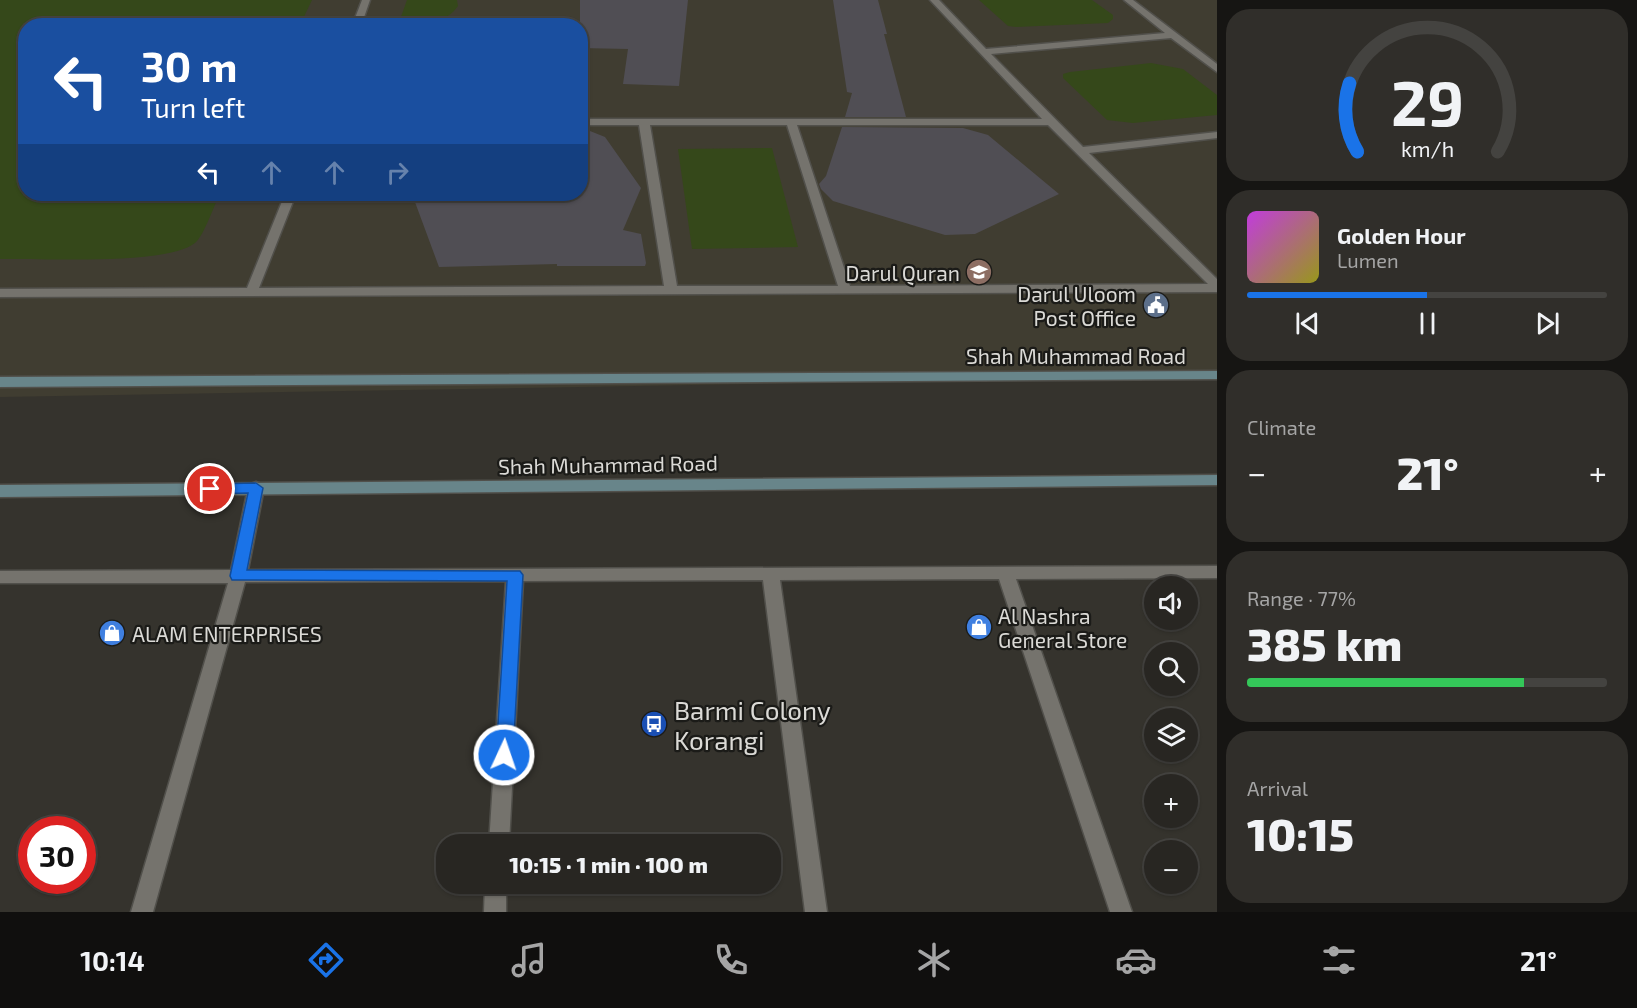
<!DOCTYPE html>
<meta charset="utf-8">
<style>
body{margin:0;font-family:"Exo 2",sans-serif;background:#302e2a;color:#f1f3f6;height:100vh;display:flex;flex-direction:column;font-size:22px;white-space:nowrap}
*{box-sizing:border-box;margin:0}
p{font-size:20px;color:#a5a5a5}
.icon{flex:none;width:33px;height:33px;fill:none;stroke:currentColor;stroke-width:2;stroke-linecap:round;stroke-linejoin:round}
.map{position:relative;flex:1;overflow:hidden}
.side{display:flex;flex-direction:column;gap:9px;padding:9px;background:#161513;width:420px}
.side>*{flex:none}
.guide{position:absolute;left:18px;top:18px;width:570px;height:183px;border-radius:24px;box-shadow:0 2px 4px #0004,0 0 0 2px #444340;background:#1a4fa0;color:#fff;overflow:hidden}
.tools{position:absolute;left:1144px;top:576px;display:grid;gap:12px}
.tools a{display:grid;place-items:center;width:54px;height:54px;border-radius:50%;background:#282622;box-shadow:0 2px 4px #0004,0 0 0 2px #444340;font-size:30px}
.speed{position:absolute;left:18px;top:816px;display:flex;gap:12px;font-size:30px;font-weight:700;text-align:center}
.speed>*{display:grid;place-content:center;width:78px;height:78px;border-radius:50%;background:#282622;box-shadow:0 2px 4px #0004,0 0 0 2px #444340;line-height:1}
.speed .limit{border:9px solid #d22;background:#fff;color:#111}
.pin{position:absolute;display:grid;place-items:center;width:51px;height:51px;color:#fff;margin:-26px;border:3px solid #fff;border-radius:50%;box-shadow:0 2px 6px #0007}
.me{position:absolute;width:66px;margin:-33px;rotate:3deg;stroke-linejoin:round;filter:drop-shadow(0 0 4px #0008)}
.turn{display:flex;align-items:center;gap:21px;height:126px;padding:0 24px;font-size:27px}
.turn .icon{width:78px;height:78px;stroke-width:2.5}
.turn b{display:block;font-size:42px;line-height:51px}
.lanes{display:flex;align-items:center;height:57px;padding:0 24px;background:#0003;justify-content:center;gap:30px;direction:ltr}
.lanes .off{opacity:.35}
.big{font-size:45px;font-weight:800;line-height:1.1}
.side .card{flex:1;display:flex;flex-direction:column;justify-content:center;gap:9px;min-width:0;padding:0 21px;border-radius:24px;background:#302e2a}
.side .dial{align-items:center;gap:0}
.dial svg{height:156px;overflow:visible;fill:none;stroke:#444340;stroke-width:7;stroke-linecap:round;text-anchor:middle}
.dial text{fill:#f1f3f6;stroke:none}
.song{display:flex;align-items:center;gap:18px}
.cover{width:72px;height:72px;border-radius:9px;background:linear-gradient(135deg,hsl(290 70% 55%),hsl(60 70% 35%))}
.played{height:6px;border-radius:3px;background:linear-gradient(90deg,#1a73e8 50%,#444340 50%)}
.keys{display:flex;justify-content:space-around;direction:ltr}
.heat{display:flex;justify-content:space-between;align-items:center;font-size:33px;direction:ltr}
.charge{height:9px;border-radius:4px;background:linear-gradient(90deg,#34c759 77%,#444340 0)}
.trip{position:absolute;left:436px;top:834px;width:345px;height:60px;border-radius:24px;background:#282622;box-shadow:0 2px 4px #0004,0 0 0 2px #444340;font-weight:800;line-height:60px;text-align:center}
.menu{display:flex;height:96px;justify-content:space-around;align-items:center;background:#100f0e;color:#a5a5a5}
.menu .icon{width:42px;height:42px}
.menu .on{color:#1a73e8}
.menu b{font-size:27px;color:#f1f3f6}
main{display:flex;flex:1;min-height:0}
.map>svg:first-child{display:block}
.built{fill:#403d31;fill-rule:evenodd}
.green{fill:#35481a}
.building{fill:#504e54}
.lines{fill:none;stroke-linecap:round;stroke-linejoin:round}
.lane-casing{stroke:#51504b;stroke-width:3}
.street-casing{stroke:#51504b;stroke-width:3}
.secondary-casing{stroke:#51504b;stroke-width:3}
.lane{fill:#75736d;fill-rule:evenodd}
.street{fill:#75736d;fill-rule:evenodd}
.secondary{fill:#68858a;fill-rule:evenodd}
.route{fill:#1a73e8;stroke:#114b97;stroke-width:1.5}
.labels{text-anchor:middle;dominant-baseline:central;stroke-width:4.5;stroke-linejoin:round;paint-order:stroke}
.poi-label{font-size:21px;fill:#dbdad6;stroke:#1b1b18;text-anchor:end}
.street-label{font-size:21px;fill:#dbdad6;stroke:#1b1b18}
.near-poi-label{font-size:26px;fill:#dbdad6;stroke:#1b1b18;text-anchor:start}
</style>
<main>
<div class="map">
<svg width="1217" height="912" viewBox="0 0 1217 912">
<rect width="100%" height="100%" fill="#35332d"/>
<!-- built -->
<path class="built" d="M0,0H1217V376L0,397ZM26,26H580V194H26Z"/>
<!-- green -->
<g class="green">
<path d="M0,0H312L300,25L26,26V194H220C214,205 204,236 195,243C166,266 41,258 0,259Z"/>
<path d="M407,0H457L458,6C445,25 419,26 398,25Z"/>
<path d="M979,0H1092L1113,15V19L1108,23L1016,27L1008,26Z"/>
<path d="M1151,63L1183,69L1217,95V115L1133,123L1107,120L1063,78V74L1070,72Z"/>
<path d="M772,148L798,247L692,249L678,149Z"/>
</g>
<!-- building -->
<g class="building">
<path d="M580,0H688L679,86L623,84L628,49L580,48Z"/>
<path d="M833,0H878L887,34H884L906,117H845L852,93L847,92Z"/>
<path d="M580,127L605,137L641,188L623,230L641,234L646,263L645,266H557V264L439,267L412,194H580Z"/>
<path d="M842,127L963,128L981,133L988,135L1059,194L975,234L945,235L833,201L821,189L819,184L826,176Z"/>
</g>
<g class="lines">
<!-- lane casing -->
<g class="lane-casing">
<g id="lane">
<path d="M362,0H370L361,26H352Z"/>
<path d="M930,0H939L986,49L1165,33L1124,0H1133L1217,64V72L1171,38L991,54L1083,147L1217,132V138L1089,153L1217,279V292L0,297V289L247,288L285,194H296L259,288L664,286L639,125H580V119H1042ZM650,125H787L838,286H677ZM797,125H1048L1208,284L850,286Z"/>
</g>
</g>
<!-- street casing -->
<g class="street-casing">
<g id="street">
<path d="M256,482L261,484L264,488L248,570L1217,566V578L1016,579L1132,912H1110L999,579L780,580L827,912H805L763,580L523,581L509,844H489L506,581L245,582L153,912H131L228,583H0V571L231,570L248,488L251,484Z"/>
<path d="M485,884H506V912H484Z"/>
</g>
</g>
<!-- secondary casing -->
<g class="secondary-casing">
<g id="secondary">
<path d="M1217,371V379L0,387V377Z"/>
<path d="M1217,475V485L0,497V485Z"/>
</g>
</g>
<!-- lane -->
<use href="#lane" class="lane"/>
<!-- street -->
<use href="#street" class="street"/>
<!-- secondary -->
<use href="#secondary" class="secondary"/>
</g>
<!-- route -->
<path class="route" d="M256,483L263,488L247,570L520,571L523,575L513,755L510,760L504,762L498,760L496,755L507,581L232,580L230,576L248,493L210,494L203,489L210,484Z"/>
<!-- icons -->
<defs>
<g id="school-disc" transform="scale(1.35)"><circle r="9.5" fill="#8d6e63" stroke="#1b1b18"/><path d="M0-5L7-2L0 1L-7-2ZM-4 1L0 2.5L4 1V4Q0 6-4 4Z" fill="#fff"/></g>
<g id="civic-disc" transform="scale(1.35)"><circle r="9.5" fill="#5c6f8a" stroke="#1b1b18"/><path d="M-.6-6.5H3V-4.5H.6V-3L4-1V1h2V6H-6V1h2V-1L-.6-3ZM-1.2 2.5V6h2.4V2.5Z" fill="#fff"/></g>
<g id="shop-disc" transform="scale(1.35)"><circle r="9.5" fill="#3f7fe0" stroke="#1b1b18"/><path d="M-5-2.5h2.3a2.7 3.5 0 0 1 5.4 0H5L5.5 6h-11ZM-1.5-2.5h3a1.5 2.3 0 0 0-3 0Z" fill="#fff"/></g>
<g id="bus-disc" transform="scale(1.35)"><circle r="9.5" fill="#1a4fb4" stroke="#1b1b18"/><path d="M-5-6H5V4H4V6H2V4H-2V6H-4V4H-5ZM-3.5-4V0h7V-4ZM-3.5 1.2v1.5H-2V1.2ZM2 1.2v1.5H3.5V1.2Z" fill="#fff"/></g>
</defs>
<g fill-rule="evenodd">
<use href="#school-disc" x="979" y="272"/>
<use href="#civic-disc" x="1156" y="305"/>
<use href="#shop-disc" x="979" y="627"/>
<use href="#shop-disc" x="112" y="633"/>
<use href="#bus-disc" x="654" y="724"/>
</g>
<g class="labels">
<!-- poi labels -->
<g class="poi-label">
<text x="960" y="272">Darul Quran</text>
<text x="1136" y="293">Darul Uloom<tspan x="1136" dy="24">Post Office</tspan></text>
<text x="998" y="615" text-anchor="start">Al Nashra<tspan x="998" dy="24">General Store</tspan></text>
<text x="132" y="633" text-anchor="start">ALAM ENTERPRISES</text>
</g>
<!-- street labels -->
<g class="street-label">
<text x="1076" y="355">Shah Muhammad Road</text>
<text transform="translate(608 464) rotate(-1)">Shah Muhammad Road</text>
</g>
<!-- near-poi labels -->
<g class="near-poi-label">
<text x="674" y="709">Barmi Colony<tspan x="674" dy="30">Korangi</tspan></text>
</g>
</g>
</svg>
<div class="tools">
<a><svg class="icon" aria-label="sound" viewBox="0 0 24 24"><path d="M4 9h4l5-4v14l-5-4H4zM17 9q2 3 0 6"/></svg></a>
<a><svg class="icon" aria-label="search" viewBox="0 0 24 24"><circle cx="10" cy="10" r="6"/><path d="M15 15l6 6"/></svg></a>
<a><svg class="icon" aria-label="layers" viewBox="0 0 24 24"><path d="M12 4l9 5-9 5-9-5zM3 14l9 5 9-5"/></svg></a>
<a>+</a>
<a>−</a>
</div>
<div class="speed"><div class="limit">30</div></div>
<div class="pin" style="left:210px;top:489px;background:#d93025"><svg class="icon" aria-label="arrive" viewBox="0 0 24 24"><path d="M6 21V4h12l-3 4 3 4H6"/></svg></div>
<svg class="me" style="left:504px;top:755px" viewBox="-20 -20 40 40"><circle r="17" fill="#1a73e8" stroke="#fff" stroke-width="3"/><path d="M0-11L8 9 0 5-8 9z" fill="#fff"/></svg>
<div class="trip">10:15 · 1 min · 100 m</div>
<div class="guide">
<div class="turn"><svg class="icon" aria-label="left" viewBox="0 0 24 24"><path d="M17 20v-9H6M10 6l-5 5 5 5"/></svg><div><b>30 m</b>Turn left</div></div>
<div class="lanes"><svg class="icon" aria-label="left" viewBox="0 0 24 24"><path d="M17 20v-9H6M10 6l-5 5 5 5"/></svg><svg class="icon off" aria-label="ahead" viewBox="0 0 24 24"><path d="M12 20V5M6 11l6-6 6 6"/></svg><svg class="icon off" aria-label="ahead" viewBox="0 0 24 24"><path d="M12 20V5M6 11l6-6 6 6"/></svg><svg class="icon off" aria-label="right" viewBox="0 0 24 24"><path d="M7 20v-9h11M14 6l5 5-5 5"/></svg></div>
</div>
</div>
<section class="side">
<div class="card dial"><svg viewBox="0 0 100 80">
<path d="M14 69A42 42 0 1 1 86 69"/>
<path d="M14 69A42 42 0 0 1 10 34" stroke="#1a73e8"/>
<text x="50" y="56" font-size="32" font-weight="700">29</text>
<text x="50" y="72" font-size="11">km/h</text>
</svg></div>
<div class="card">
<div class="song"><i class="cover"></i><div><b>Golden Hour</b><p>Lumen</p></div></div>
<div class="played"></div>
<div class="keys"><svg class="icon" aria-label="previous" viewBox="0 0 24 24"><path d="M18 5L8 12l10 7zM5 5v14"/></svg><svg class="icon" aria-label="pause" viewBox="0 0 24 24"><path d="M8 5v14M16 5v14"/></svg><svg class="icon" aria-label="next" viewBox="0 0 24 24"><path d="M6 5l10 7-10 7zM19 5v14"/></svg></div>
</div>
<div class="card"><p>Climate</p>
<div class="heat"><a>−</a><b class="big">21°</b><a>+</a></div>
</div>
<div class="card"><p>Range · 77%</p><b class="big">385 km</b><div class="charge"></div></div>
<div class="card"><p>Arrival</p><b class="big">10:15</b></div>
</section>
</main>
<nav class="menu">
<b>10:14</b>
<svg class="icon on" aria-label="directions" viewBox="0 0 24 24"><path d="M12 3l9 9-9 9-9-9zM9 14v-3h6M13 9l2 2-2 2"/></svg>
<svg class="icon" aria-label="music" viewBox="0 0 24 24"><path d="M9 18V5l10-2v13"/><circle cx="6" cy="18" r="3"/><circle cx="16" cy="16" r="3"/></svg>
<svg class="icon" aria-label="phone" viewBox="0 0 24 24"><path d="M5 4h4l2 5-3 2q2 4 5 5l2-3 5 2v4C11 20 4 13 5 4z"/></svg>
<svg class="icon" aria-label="climate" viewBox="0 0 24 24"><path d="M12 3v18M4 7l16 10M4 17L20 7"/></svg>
<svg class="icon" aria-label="car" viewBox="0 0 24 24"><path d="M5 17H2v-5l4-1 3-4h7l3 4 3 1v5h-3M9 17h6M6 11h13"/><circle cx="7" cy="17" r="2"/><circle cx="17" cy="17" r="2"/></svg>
<svg class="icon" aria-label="filters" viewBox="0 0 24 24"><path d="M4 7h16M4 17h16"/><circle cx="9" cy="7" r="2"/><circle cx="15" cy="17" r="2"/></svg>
<b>21°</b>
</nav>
